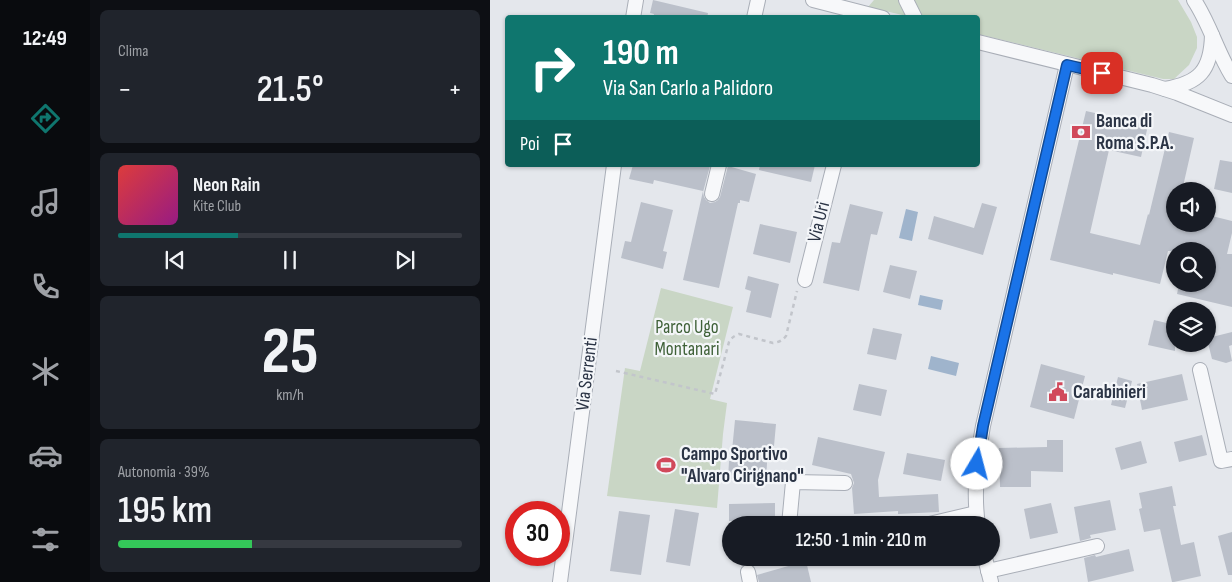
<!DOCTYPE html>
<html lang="it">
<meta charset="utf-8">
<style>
body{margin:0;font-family:"Sofia Sans Condensed",sans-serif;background:#20242c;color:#f1f3f6;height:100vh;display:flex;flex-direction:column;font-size:19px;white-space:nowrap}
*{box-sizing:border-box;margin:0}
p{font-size:16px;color:#9ea1a6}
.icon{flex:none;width:28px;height:28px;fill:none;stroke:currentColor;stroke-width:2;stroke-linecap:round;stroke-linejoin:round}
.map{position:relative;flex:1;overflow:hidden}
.panel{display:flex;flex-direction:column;gap:10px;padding:10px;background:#0d0f14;width:400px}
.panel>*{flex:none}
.top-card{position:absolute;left:15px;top:15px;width:475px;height:152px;border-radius:5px;box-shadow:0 1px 4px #0004;background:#0f766e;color:#fff;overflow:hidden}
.fabs{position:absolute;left:676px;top:182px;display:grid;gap:10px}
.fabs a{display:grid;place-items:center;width:50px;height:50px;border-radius:50%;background:#171b24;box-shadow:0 1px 4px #0004;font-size:25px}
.speed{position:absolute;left:15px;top:501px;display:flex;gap:10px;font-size:25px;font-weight:700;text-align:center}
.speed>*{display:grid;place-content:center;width:65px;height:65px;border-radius:50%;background:#171b24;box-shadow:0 1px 4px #0004;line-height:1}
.speed .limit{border:8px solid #d22;background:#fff;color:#111}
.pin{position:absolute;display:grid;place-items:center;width:42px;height:42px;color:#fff;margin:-21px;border-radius:10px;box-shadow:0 2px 8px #0006}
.me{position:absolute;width:55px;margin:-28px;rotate:8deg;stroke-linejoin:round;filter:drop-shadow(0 0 4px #0008)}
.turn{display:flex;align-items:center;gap:18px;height:105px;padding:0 15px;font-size:22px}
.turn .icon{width:65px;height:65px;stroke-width:2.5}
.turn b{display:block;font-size:35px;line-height:42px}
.then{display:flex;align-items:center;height:48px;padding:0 15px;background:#0003;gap:10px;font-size:19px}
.big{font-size:38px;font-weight:600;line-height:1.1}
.panel .tile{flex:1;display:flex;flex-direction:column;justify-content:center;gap:8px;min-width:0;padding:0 18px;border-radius:8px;background:#20242c}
.panel .dial{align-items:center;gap:0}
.dial b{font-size:65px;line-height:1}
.song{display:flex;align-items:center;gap:15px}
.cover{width:60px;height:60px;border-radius:8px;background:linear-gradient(135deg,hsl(0 70% 55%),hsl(310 70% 35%))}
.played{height:5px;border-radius:2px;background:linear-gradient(90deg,#0f766e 35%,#363941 35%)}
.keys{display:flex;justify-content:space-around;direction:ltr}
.heat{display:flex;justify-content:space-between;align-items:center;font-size:28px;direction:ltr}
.charge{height:8px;border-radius:4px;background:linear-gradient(90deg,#34c759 39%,#363941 0)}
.trip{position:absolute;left:232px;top:516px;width:278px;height:50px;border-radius:25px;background:#171b24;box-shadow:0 1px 4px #0004;font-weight:600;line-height:50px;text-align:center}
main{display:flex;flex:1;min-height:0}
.tab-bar{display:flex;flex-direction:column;width:90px;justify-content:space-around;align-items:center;background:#090b0e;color:#9ea1a6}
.tab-bar .icon{width:35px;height:35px}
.tab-bar .current{color:#0f766e}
.tab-bar b{font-size:22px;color:#f1f3f6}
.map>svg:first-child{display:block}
.green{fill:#c9d6c5}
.water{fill:#9fb4cc}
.building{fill:#bbc0ca}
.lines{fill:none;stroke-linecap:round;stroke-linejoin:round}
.minor-casing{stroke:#a9aeb7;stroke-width:16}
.path{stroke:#c2c5cb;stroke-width:2.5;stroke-dasharray:4 4;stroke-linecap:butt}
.minor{stroke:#f7f8fa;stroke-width:14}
.route-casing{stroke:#114b97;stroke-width:12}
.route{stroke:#1a73e8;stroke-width:9}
.labels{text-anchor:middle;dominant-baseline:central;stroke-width:4.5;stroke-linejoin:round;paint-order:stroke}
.poi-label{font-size:19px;font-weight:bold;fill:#2b3445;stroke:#f4f6f9;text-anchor:start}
.street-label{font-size:19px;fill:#2b3445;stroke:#f4f6f9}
.park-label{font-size:19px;fill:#3f6138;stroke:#f4f6f9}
</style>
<main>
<nav class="tab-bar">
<b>12:49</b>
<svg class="icon current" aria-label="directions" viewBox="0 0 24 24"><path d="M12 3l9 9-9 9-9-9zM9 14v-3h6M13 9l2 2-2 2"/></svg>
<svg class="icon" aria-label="music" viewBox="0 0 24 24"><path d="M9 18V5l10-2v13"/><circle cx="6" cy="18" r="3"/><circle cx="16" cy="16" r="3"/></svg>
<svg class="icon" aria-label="phone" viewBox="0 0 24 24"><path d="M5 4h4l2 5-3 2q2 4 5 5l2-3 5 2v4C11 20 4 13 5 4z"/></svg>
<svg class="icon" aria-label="climate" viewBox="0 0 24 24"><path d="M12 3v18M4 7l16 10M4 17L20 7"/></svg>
<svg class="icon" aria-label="car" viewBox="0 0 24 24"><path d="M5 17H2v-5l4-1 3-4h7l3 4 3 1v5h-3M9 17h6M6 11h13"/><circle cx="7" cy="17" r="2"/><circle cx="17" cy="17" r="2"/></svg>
<svg class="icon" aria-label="filters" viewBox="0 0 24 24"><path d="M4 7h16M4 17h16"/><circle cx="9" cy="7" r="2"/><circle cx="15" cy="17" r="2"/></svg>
</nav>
<section class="panel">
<div class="tile"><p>Clima</p>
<div class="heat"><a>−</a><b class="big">21.5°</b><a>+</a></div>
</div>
<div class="tile">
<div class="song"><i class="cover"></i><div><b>Neon Rain</b><p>Kite Club</p></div></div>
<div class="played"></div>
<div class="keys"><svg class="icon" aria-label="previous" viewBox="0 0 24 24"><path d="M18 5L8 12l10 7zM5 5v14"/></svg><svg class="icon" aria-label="pause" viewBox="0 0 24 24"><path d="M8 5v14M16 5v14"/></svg><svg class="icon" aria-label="next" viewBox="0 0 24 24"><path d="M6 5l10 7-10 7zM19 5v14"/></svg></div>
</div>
<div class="tile dial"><b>25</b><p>km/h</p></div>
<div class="tile"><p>Autonomia · 39%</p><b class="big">195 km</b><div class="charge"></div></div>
</section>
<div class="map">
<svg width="742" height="582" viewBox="0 0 742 582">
<rect width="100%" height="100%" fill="#e4e7ec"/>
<!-- green -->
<g class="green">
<path d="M384,0H688L701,22L707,37V48L699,65L684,79H673L488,34V18L421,17L378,7Z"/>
<path d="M171,288L243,307L220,399L237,403L233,434L227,508L117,496L135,368L150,371Z"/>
</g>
<!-- water -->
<g class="water">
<path d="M416,209L428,212L422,241L409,238Z"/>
<path d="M430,295L453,300L451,310L428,305Z"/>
<path d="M441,356L469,363L466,376L438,369Z"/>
</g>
<!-- building -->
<g class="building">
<path d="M163,0L218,13L217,18H163L164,14L160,13Z"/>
<path d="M596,111L658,125L651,157L619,150L600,233L650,245L658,214L659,215L679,132L704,138L692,191H685V224H718V215L742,221V233L737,254H742V307L687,294L689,284H718V251H678L670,284L623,273V275L560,260Z"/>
<path d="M730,160L742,162V193L724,189Z"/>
<path d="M143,165L220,166L213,192L214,197L216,200L220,203L225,202L228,200L230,197L238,166L266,174L259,202L250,200V203H248L229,288L193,280L213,191L164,180L163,184L139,179Z"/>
<path d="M270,165H325L321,182L269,170Z"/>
<path d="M151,202L183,210L173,251L177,252L173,269L131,258L135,241L141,242Z"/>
<path d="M492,203L507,207L493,255L438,239L444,216L484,228Z"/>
<path d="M360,204L393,212L387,235L381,234L369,291L333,283L342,242L350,243Z"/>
<path d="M270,224L307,232L300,263L263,254Z"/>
<path d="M400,265L427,271L420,299L393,292Z"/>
<path d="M258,276L289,284L281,318L256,312L261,291L255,289Z"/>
<path d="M664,320L685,325V351L658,345Z"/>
<path d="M383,328L412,334L406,360L377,354Z"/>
<path d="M742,332V345L739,346L742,361L736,363L722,359L718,343V338Z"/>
<path d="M551,364L595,376L584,419L540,407Z"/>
<path d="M692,374L698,400L652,410L647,384Z"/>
<path d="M628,377L642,381L635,408L621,405Z"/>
<path d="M369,384L397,390L391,416L363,410Z"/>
<path d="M245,420L286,424L284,446L278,445L276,481L238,479L239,461H241Z"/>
<path d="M712,435L717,455L689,462L684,442Z"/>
<path d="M328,437L395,452L388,480L389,497L448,494L449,512L408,514V511L364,514L362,488L364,483L361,474L322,465Z"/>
<path d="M557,440H573V472L541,471V487H510L509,448L557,447Z"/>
<path d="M651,441L657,463L631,470L625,448Z"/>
<path d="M417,453L455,460L451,481L413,474Z"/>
<path d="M682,486L686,506H683L691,545L704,542L711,576L684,582H682L670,529L654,532L649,509L652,508L649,493Z"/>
<path d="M620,500L626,530L600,535L601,538L590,541L584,507Z"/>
<path d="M285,503V520L239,521V504Z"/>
<path d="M561,503L568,533L540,539L534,509Z"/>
<path d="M185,509L209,513L200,566L176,562Z"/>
<path d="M129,511L160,515L151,575L120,571Z"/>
<path d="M742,532V575H738L728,536Z"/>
<path d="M639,549L644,571L598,582L594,558L605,555L606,557Z"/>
<path d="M316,561L321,582H269L267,575Z"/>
</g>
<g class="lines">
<!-- minor casing -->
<g class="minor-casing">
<g id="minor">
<path d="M323,0L393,18"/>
<path d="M416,0L425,18"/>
<path d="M704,0C720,24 727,52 742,76"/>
<path d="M143,18L146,0"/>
<path d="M264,18L268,0"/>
<path d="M488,42L662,85L687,93L742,115"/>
<path d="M675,89C709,83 721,71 722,35"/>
<path d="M222,194L229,165"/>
<path d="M315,280L344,165"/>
<path d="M710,370L731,461L742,459"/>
<path d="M299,525L303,482L355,483"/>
<path d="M435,525L486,513"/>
<path d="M488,525C483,492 487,459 493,426L577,65"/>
<path d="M495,558L501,582"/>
<path d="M498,571L607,546"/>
<path d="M258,572L260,582"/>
<path d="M70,582L124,165"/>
</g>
</g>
<!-- path -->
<path class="path" d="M126,371L225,394L239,342C241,338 244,336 249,334L283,343C289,342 292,341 296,336L307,291"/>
<!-- minor -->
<use href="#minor" class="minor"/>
</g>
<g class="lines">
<!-- route casing -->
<g class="route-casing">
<path id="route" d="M487,464L493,426L577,65L612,73"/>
</g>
<!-- route -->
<use href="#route" class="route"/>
</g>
<!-- icons -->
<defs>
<g id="bank-bare" transform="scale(1.5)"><path d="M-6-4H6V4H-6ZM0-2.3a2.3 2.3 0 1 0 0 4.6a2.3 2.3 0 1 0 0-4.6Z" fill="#d1495b" stroke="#f4f6f9" stroke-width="2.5" paint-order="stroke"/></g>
<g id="civic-bare" transform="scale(1.5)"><path d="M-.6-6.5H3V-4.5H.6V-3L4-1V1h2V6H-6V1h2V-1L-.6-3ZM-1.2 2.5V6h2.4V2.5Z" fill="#d1495b" stroke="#f4f6f9" stroke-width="2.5" paint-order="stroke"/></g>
<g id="stadium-bare" transform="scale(1.5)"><path d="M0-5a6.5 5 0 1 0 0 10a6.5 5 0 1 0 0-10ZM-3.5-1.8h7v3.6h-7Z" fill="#d1495b" stroke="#f4f6f9" stroke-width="2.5" paint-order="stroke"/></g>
</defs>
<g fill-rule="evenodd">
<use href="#bank-bare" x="591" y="132"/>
<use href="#civic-bare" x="568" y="392"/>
<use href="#stadium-bare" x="176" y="465"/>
</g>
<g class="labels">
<!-- poi labels -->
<g class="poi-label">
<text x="606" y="121">Banca di<tspan x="606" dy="22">Roma S.P.A.</tspan></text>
<text x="583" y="392">Carabinieri</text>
<text x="191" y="454">Campo Sportivo<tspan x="191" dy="22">"Alvaro Cirignano"</tspan></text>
</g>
<!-- street labels -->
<g class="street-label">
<text transform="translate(329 222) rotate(-76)">Via Uri</text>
<text transform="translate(97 374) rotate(-83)">Via Serrenti</text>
</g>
<!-- park labels -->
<g class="park-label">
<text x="197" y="327">Parco Ugo<tspan x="197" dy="22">Montanari</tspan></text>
</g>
</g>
</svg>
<div class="fabs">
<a><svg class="icon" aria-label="sound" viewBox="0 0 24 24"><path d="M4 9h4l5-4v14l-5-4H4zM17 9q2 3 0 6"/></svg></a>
<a><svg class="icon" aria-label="search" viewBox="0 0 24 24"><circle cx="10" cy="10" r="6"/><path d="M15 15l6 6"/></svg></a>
<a><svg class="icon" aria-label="layers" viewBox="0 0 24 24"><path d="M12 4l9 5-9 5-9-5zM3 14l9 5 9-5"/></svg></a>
</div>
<div class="speed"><div class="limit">30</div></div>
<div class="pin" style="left:612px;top:73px;background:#d93025"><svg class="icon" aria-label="arrive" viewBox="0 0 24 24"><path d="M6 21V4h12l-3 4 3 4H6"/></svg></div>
<svg class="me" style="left:487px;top:464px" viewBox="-20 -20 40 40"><circle r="19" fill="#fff"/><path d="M0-13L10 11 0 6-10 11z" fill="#1a73e8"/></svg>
<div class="trip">12:50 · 1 min · 210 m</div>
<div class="top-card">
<div class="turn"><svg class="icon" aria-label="right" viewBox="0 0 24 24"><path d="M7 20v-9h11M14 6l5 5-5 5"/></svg><div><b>190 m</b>Via San Carlo a Palidoro</div></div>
<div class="then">Poi<svg class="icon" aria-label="arrive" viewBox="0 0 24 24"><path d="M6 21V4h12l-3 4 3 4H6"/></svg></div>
</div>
</div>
</main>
